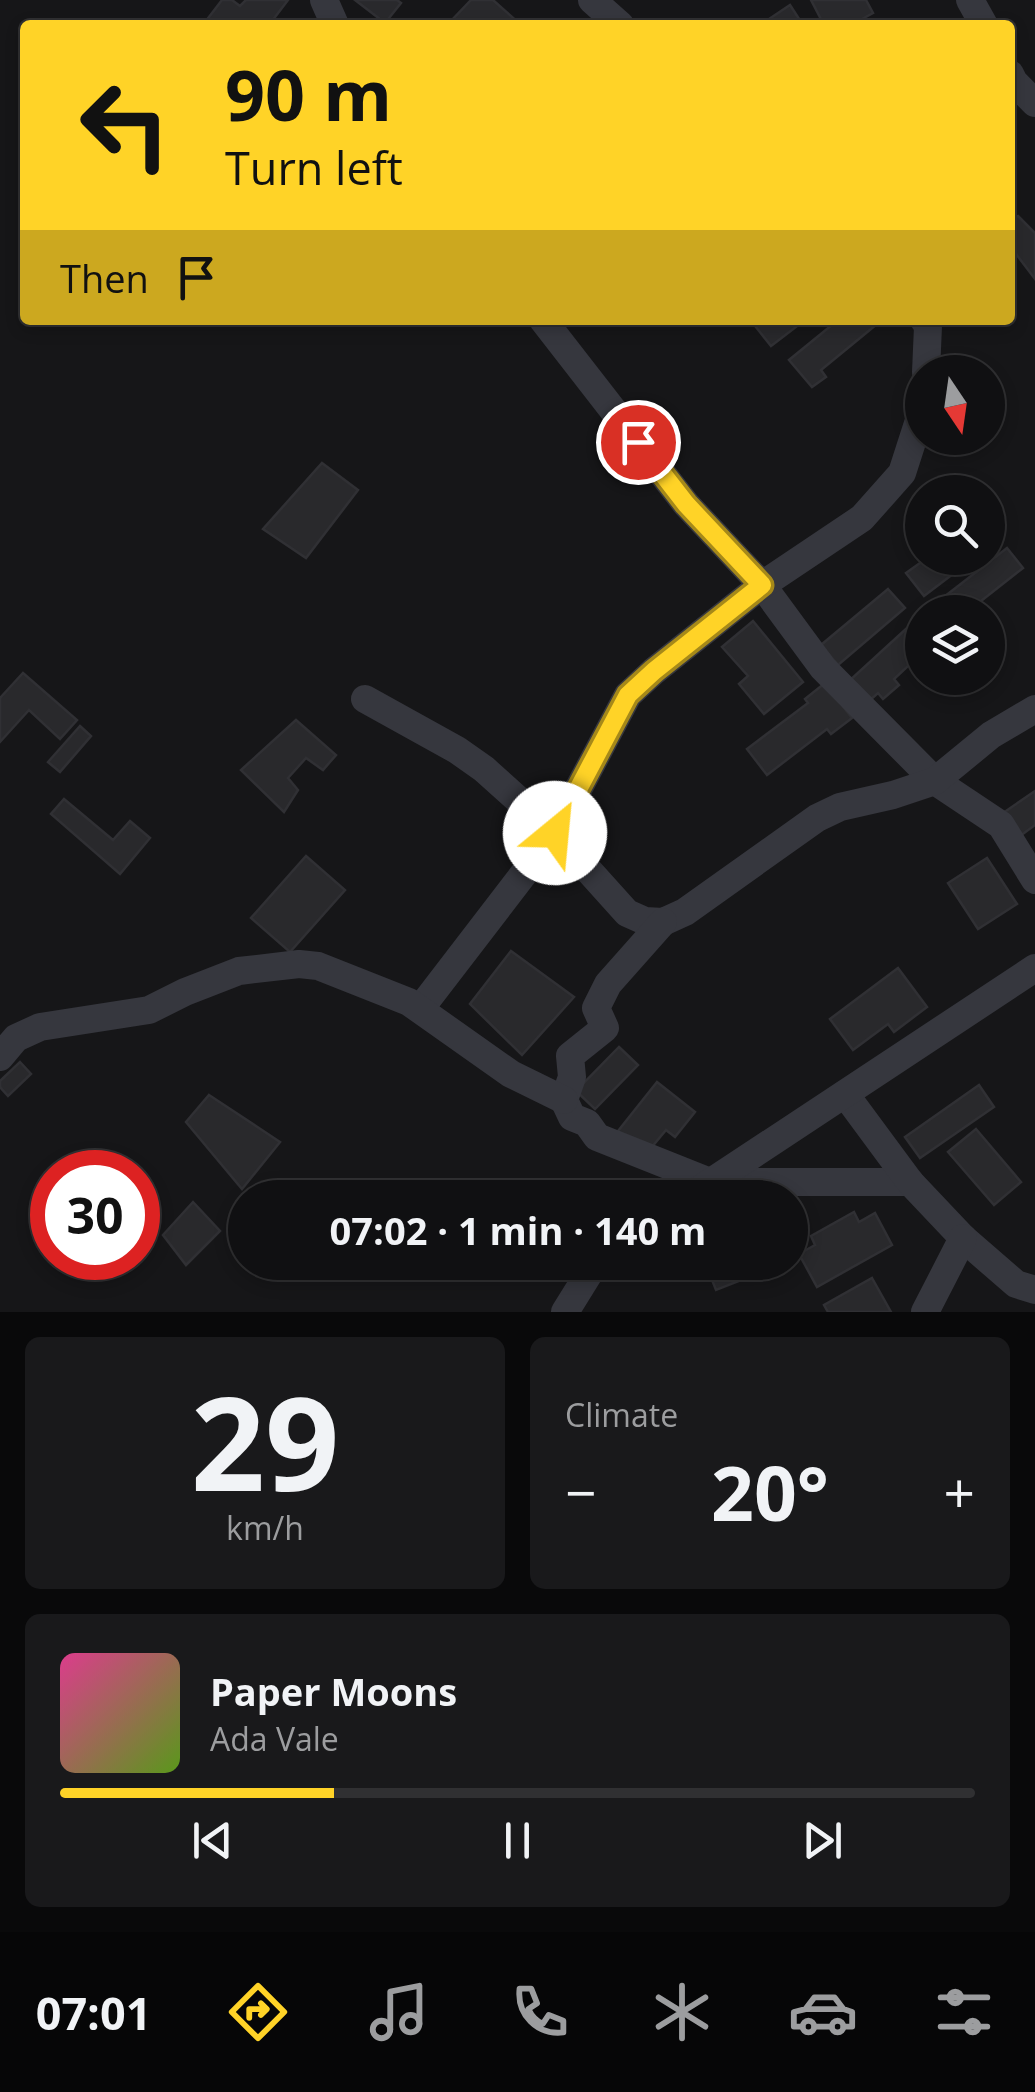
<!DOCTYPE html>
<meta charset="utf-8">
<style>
body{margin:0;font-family:"Open Sans",sans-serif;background:#19191b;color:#f1f3f6;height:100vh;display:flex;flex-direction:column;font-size:38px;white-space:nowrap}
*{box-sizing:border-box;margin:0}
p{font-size:32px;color:#9c9d9f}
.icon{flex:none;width:55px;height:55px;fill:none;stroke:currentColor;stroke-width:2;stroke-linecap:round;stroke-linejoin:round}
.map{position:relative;height:1312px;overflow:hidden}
.panel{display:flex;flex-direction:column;gap:25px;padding:25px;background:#09090a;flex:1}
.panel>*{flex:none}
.top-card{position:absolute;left:20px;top:20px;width:995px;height:305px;border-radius:10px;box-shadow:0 5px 15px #0003,0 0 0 2px #303032;background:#ffd327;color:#111;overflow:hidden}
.needle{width:65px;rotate:167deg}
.fabs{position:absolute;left:905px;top:355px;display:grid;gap:20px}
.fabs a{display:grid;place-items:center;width:100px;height:100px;border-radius:50%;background:#101012;box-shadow:0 5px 15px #0003,0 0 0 2px #303032;font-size:50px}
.speed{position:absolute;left:30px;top:1150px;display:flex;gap:20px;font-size:50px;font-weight:700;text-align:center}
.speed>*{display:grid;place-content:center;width:130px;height:130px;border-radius:50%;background:#101012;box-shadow:0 5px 15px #0003,0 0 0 2px #303032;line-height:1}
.speed .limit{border:15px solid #d22;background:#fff;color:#111}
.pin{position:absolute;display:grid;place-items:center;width:85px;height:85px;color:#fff;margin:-42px;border:5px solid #fff;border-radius:50%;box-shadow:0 2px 10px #0007}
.me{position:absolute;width:110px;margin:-55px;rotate:28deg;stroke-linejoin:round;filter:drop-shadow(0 0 8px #0008)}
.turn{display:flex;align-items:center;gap:35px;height:210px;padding:0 40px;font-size:45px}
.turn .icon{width:130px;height:130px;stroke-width:2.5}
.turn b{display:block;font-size:70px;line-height:85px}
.then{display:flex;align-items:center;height:95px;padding:0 40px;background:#0003;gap:20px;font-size:38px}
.big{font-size:75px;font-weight:700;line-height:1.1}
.panel .card{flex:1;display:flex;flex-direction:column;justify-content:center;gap:15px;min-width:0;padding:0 35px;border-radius:15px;background:#19191b}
.panel .dial{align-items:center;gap:0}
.dial b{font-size:130px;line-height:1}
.song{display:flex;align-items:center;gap:30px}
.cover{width:120px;height:120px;border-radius:15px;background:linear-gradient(135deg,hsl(330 70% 55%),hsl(90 70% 35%))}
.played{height:10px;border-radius:5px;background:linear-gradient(90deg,#ffd327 30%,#303032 30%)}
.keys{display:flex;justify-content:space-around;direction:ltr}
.heat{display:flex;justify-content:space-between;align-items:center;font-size:55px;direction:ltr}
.panel .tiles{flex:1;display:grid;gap:25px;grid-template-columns:1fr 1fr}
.card:last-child{grid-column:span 2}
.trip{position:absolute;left:228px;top:1180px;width:580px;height:100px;border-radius:50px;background:#101012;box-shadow:0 5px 15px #0003,0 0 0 2px #303032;font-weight:700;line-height:100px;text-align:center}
.tab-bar{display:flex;height:160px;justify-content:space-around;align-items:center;background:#060607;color:#9c9d9f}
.tab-bar .icon{width:70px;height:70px}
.tab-bar .current{color:#ffd327}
.tab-bar b{font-size:45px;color:#f1f3f6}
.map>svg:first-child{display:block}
.building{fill:#29292c;stroke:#303034;stroke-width:2.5}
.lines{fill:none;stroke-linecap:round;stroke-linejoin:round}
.minor{stroke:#36373e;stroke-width:28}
.route-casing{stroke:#a68919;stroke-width:25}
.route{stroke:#ffd327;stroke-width:18}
</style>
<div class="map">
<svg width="1035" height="1312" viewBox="0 0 1035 1312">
<rect width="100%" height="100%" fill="#161618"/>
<!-- building -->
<g class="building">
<path d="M222,0H232L240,6L246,0H288L269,25H210L206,21Z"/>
<path d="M355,0H397L401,3L385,23Z"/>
<path d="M471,0H493L521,25H455L451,21Z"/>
<path d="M811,0H866L873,13L851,25H824Z"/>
<path d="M790,5L803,25H760Z"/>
<path d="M1018,216L1035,233V279L1010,246V219Z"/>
<path d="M754,320H805L771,346L752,322Z"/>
<path d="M838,320H882L821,370L826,377L812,387L789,360Z"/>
<path d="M322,463L358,490L306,558L263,529Z"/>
<path d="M988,524L999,539L988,547Z"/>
<path d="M1007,548L1023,568L967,612H942L935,604Z"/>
<path d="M927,558H974L924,596L906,573Z"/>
<path d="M888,589L905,608L838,665L821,645Z"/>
<path d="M918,618L922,624V653L894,679L899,685L883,699L878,693L868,702L849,681Z"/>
<path d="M753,621L803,682L764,714L739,684L748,676L722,647Z"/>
<path d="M23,673L77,720L60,739L29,710L0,742V698Z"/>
<path d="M825,683L852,718L831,734L827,729L767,775L747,749L808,703L805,699Z"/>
<path d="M296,720L336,755L323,770L306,758L288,778L298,790L284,812L241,770Z"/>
<path d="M80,726L91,736L60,772L48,762Z"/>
<path d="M1035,791V825L1020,836L1003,813Z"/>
<path d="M64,799L113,840L130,821L150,838L120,874L51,814Z"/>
<path d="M306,856L345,890L290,952L251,918Z"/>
<path d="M987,858L1017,904L978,929L948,883Z"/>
<path d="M511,951L574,997L522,1055L470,1004Z"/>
<path d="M898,968L927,1007L894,1032L888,1024L853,1050L830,1019Z"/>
<path d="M619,1047L638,1065L595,1109L576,1091Z"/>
<path d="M20,1062L31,1074L8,1096L0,1087V1081Z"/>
<path d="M657,1082L695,1112L675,1137L666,1130L646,1154L618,1131Z"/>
<path d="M979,1085L994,1107L920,1158L905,1137Z"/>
<path d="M209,1095L280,1142L242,1189L186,1122Z"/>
<path d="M976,1129L1021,1182L994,1205L948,1152Z"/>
<path d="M193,1202L220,1231L186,1265L163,1235Z"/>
<path d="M854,1212L859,1222L875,1213L892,1245L817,1287L799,1254L815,1245L811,1236Z"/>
<path d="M705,1262H781L782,1264L716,1290Z"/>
<path d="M872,1278L891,1312H828L824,1305Z"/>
</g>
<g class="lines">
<!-- minor -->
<g class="minor">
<path d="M324,0L335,25"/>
<path d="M592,0L620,25"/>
<path d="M970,0L984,25"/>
<path d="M1010,74L1014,82L1035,103"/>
<path d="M543,320L686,504L762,585L823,668L935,781L1001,825L1035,880"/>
<path d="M924,320L928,326L926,372"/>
<path d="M365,699L457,750L484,769L555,833L627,913L645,921L663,922L685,912L817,818L840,807L893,795L935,781L991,735L1035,709"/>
<path d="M663,922L608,984L596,1008L605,1028L570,1056L572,1077L564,1100L572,1117L587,1123L597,1137L710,1182H910"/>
<path d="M420,1009L555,833L628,695L654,671L762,585L862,518L902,473L922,411"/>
<path d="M0,1057L16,1038L40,1027L149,1010L185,992L239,971L299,964L318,966L409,1002L511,1074L564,1100"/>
<path d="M845,1094L910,1182L963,1238L1016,1284L1035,1290"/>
<path d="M687,1198L1035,968"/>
<path d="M565,1312L596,1262"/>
<path d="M925,1312L963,1238"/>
</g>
</g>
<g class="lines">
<!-- route casing -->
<g class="route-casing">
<path id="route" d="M555,833L628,695L654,671L762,585L686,504L638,442"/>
</g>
<!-- route -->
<use href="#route" class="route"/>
</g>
</svg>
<div class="fabs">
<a><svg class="needle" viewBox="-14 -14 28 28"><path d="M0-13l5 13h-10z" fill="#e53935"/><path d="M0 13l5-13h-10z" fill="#9c9d9f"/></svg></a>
<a><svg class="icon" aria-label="search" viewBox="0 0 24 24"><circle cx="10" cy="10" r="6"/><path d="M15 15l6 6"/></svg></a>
<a><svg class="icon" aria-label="layers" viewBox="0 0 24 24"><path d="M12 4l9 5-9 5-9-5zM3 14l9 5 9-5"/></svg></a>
</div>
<div class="speed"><div class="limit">30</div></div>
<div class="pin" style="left:638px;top:442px;background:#d93025"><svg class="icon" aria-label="arrive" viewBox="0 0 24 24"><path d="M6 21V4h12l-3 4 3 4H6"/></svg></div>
<svg class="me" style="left:555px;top:833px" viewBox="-20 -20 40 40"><circle r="19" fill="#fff"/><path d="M0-13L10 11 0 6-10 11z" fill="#ffd327"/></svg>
<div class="trip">07:02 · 1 min · 140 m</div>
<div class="top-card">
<div class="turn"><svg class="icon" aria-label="left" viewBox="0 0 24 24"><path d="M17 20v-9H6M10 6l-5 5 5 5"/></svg><div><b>90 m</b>Turn left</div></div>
<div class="then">Then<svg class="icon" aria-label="arrive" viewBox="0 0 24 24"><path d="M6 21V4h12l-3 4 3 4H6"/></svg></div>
</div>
</div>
<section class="panel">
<div class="tiles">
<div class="card dial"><b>29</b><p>km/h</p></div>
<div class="card"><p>Climate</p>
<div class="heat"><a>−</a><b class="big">20°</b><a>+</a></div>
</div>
<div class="card">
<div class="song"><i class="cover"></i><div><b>Paper Moons</b><p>Ada Vale</p></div></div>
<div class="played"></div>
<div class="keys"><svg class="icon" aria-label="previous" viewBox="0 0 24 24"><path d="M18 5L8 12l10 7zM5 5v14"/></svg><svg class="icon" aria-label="pause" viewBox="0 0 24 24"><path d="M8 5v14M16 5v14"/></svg><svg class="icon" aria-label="next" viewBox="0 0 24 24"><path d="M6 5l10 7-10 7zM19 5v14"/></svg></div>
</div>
</div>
</section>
<nav class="tab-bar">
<b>07:01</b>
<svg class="icon current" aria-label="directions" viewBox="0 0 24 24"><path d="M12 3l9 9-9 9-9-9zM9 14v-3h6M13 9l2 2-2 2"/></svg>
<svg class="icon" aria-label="music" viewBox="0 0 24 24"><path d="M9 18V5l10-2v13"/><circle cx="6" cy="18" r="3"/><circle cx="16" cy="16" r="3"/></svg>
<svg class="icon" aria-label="phone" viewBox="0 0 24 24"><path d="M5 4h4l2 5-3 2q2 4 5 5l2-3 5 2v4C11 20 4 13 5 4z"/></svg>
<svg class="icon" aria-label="climate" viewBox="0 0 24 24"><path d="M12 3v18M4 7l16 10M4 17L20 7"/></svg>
<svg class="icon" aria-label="car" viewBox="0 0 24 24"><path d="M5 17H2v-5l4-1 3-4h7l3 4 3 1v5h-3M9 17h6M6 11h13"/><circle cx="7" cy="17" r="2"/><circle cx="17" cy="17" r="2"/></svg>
<svg class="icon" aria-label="filters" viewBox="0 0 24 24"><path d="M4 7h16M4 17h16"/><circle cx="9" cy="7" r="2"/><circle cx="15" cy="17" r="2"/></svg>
</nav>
